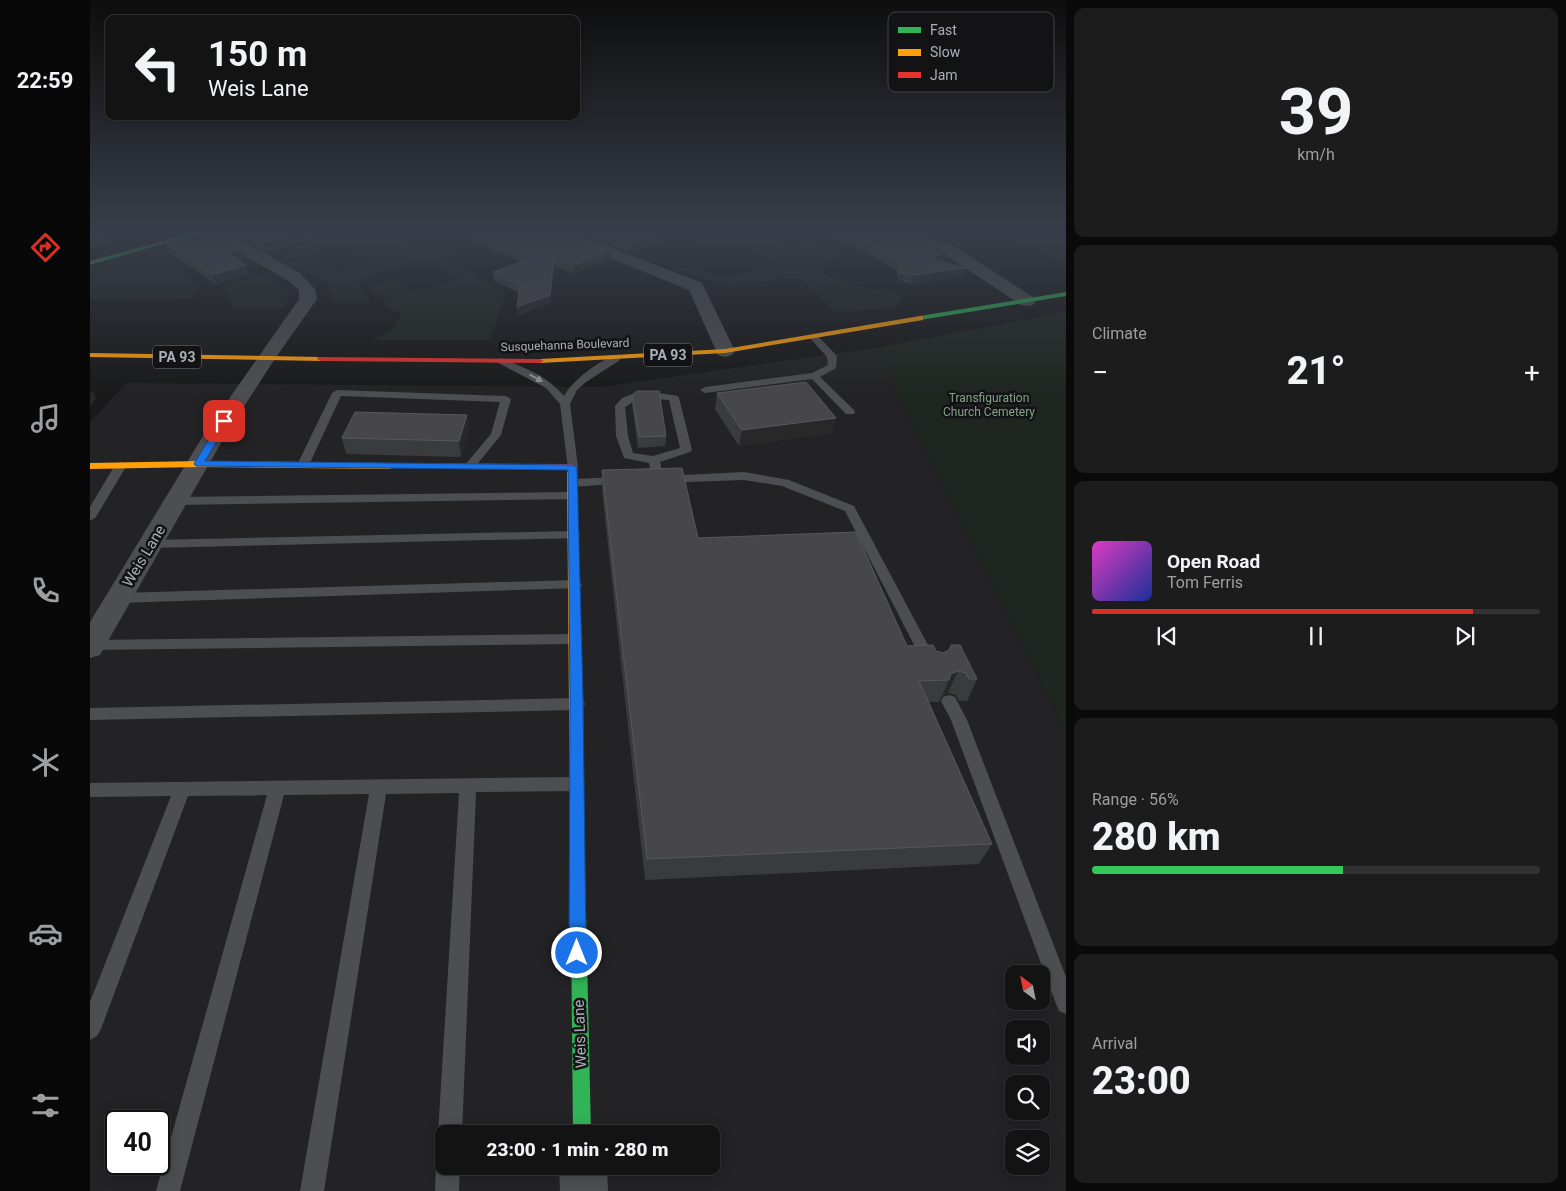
<!DOCTYPE html>
<meta charset="utf-8">
<style>
body{margin:0;font-family:Roboto,sans-serif;background:#1c1c1c;color:#f1f3f6;height:100vh;display:flex;flex-direction:column;font-size:19px;white-space:nowrap}
*{box-sizing:border-box;margin:0}
p{font-size:16px;color:#9d9ea0}
.icon{flex:none;width:28px;height:28px;fill:none;stroke:currentColor;stroke-width:2;stroke-linecap:round;stroke-linejoin:round}
.map{position:relative;flex:1;overflow:hidden}
.details{display:flex;flex-direction:column;gap:8px;padding:8px;background:#0a0a0a;width:500px}
.details>*{flex:none}
.hud{position:absolute;left:15px;top:15px;width:475px;height:105px;border-radius:10px;box-shadow:0 2px 12px #0003,0 0 0 1px #323233;background:#131313;color:#f1f3f6;overflow:hidden}
.needle{width:32px;rotate:328deg}
.buttons{position:absolute;left:915px;top:965px;display:grid;gap:10px}
.buttons a{display:grid;place-items:center;width:45px;height:45px;border-radius:10px;background:#131313;box-shadow:0 2px 12px #0003,0 0 0 1px #323233;font-size:25px}
.speed{position:absolute;left:15px;top:1110px;display:flex;gap:10px;font-size:25px;font-weight:700;text-align:center}
.speed>*{display:grid;place-content:center;width:65px;height:65px;border-radius:50%;background:#131313;box-shadow:0 2px 12px #0003,0 0 0 1px #323233;line-height:1}
.speed .limit{border:2px solid #111;border-radius:8px;background:#fff;color:#111}
.pin{position:absolute;display:grid;place-items:center;width:42px;height:42px;color:#fff;margin:-21px;border-radius:10px;box-shadow:0 2px 8px #0006}
.me{position:absolute;width:55px;margin:-28px;rotate:0deg;stroke-linejoin:round;filter:drop-shadow(0 0 4px #0008)}
.turn{display:flex;align-items:center;gap:18px;height:105px;padding:0 20px;font-size:22px}
.turn .icon{width:65px;height:65px;stroke-width:2.5}
.turn b{display:block;font-size:35px;line-height:42px}
.big{font-size:38px;font-weight:800;line-height:1.1}
.details .tile{flex:1;display:flex;flex-direction:column;justify-content:center;gap:8px;min-width:0;padding:0 18px;border-radius:10px;background:#1c1c1c}
.details .dial{align-items:center;gap:0}
.dial b{font-size:65px;line-height:1}
.song{display:flex;align-items:center;gap:15px}
.cover{width:60px;height:60px;border-radius:8px;background:linear-gradient(135deg,hsl(310 70% 55%),hsl(230 70% 35%))}
.played{height:5px;border-radius:2px;background:linear-gradient(90deg,#d93025 85%,#323233 85%)}
.keys{display:flex;justify-content:space-around;direction:ltr}
.heat{display:flex;justify-content:space-between;align-items:center;font-size:28px;direction:ltr}
.charge{height:8px;border-radius:4px;background:linear-gradient(90deg,#34c759 56%,#323233 0)}
.trip{position:absolute;left:345px;top:1125px;width:285px;height:50px;border-radius:10px;background:#131313;box-shadow:0 2px 12px #0003,0 0 0 1px #323233;font-weight:800;line-height:50px;text-align:center}
main{display:flex;flex:1;min-height:0}
.menu{display:flex;flex-direction:column;width:90px;justify-content:space-around;align-items:center;background:#080808;color:#9d9ea0}
.menu .icon{width:35px;height:35px}
.menu .current{color:#d93025}
.menu b{font-size:22px;color:#f1f3f6}
.map>svg:first-child{display:block}
.built{fill:#232325;fill-rule:evenodd}
.green{fill:#1f2620}
.lines{fill:none;stroke-linecap:round;stroke-linejoin:round}
.lane{fill:#4d4e51;fill-rule:evenodd}
.street{fill:#4d4e51;fill-rule:evenodd}
.fast{fill:#30b455;fill-rule:evenodd}
.slow{fill:#ff9f0a;fill-rule:evenodd}
.jam{fill:#e5322d;fill-rule:evenodd}
.wall{fill:#3a3b3c}
.shaded-wall{fill:#282829}
.building{fill:#47474a;stroke:#56585b}
.oneway{fill:#8f929a}
.route{fill:#1a73e8;stroke:#114b97}
.labels{text-anchor:middle;dominant-baseline:central;stroke-width:5;stroke-linejoin:round;paint-order:stroke}
.far-street-label{font-size:12px;fill:#abafb9;stroke:#131315}
.far-park-label{font-size:12px;fill:#83a285;stroke:#131315}
.shield{fill:#131315;stroke:#7d8088;stroke-width:1}
.shield-label{font-size:14px;font-weight:bold;fill:#abafb9}
.street-label{font-size:15px;fill:#abafb9;stroke:#131315}
.key{fill:#131315;stroke:#414246;stroke-width:1}
.key-label{font-size:14px;fill:#abafb9}
</style>
<main>
<nav class="menu">
<b>22:59</b>
<svg class="icon current" aria-label="directions" viewBox="0 0 24 24"><path d="M12 3l9 9-9 9-9-9zM9 14v-3h6M13 9l2 2-2 2"/></svg>
<svg class="icon" aria-label="music" viewBox="0 0 24 24"><path d="M9 18V5l10-2v13"/><circle cx="6" cy="18" r="3"/><circle cx="16" cy="16" r="3"/></svg>
<svg class="icon" aria-label="phone" viewBox="0 0 24 24"><path d="M5 4h4l2 5-3 2q2 4 5 5l2-3 5 2v4C11 20 4 13 5 4z"/></svg>
<svg class="icon" aria-label="climate" viewBox="0 0 24 24"><path d="M12 3v18M4 7l16 10M4 17L20 7"/></svg>
<svg class="icon" aria-label="car" viewBox="0 0 24 24"><path d="M5 17H2v-5l4-1 3-4h7l3 4 3 1v5h-3M9 17h6M6 11h13"/><circle cx="7" cy="17" r="2"/><circle cx="17" cy="17" r="2"/></svg>
<svg class="icon" aria-label="filters" viewBox="0 0 24 24"><path d="M4 7h16M4 17h16"/><circle cx="9" cy="7" r="2"/><circle cx="15" cy="17" r="2"/></svg>
</nav>
<div class="map">
<svg width="976" height="1191" viewBox="0 0 976 1191">
<rect width="100%" height="100%" fill="#191919"/>
<!-- built -->
<path class="built" d="M785,348L976,734V1191H0V422L36,383L511,387ZM924,974H951V1001H924ZM924,1029H951V1056H924ZM924,1084H951V1111H924ZM26,1121H69V1164H26ZM354,1134H621V1166H354ZM924,1139H951V1166H924Z"/>
<!-- green -->
<g class="green">
<path d="M246,230H342L308,242L330,252L354,248L367,254L346,262C328,253 288,273 270,280L269,285L281,303H245L236,281L197,263L222,256L251,273L285,261L253,244L195,260L199,250L228,240Z"/>
<path d="M561,230H628L660,239C677,232 691,226 710,233L683,243L701,248L719,242L750,253L740,261L722,268L762,286L813,292L807,308L745,312L711,278H695L640,287L587,270L594,267L638,278L686,265L682,257L645,246L595,242Z"/>
<path d="M928,230H963L976,237V264L946,248L911,238Z"/>
<path d="M67,248L91,272L110,287L103,298L0,300V267Z"/>
<path d="M359,261L416,294L400,340H283L304,328L311,313L296,306L293,297L279,287L304,281L324,292L369,279L350,264Z"/>
<path d="M174,274L199,294L195,308L143,309L133,286Z"/>
<path d="M976,312V734L785,348Z"/>
</g>
<g class="lines">
<!-- lane -->
<g class="lane">
<path d="M724,334L727,335L747,356L746,368L730,377L764,410L765,412L764,414H756L722,379L615,393L610,390L615,387L722,373L738,365L737,357L719,337Z"/>
<path d="M527,355L530,356V360L496,382L487,390L480,404L488,467L486,469H478L470,404L456,388L405,361L410,358L413,359C437,369 457,376 474,396C483,380 509,360 527,355Z"/>
<path d="M247,390L416,396L421,399L411,435L384,468L380,469L374,466L401,434L410,402L251,396L219,465L213,468L209,467L207,465L242,393Z"/>
<path d="M548,392H562L588,396L589,398L602,450L600,452L570,462L573,476L654,472L699,480L764,506L847,662L845,666L840,668L835,666L755,511L692,486L654,480L568,483L562,479L559,463L534,458L526,436L525,406L532,398ZM549,398L579,400L590,448L563,456L543,453L538,436L535,407Z"/>
<path d="M31,462L37,465L6,517L0,521V507L25,465Z"/>
<path d="M531,477L535,479L537,481L535,483L483,487L477,483L483,479Z"/>
<path d="M483,492L487,493L489,496L487,499L87,505L81,501L87,497Z"/>
<path d="M484,531L488,532L490,535L488,538L61,548L55,544L61,540Z"/>
<path d="M485,580L490,582L492,585L490,588L29,603L24,601L22,598L24,595L29,593Z"/>
<path d="M486,634L491,635L493,639L491,643L486,644L0,650L1,640Z"/>
<path d="M859,695L865,697L877,720L976,977V1014L969,1011L966,1004L861,720L851,701L853,697Z"/>
<path d="M487,698L493,700L495,704L493,708L487,710L0,720V708Z"/>
<path d="M487,777L493,779L495,784L493,789L487,791L386,792L372,1134H354V1143L348,1134L369,793L296,794L234,1191H210L279,794L194,795L90,1191H66L177,795L98,796L11,1029L7,1036L0,1040V1002L81,796L0,797V783Z"/>
<path d="M354,1156V1166H370L369,1191H345L346,1166L350,1158Z"/>
</g>
<!-- street -->
<g class="street">
<path d="M115,230H133L210,273L225,289L227,299L184,360L135,436L10,655L0,658V622L113,436L209,299V290L198,281L117,233Z"/>
<path d="M456,230H476L612,283L645,351L642,355L635,357L628,355L599,290L458,233Z"/>
<path d="M790,230H812L862,245L943,297L946,301L943,305L937,306L931,305L850,251L792,233Z"/>
<path d="M469,1166H517L518,1191H470Z"/>
</g>
<!-- fast -->
<g class="fast">
<path d="M113,230H122L0,265V261Z"/>
<path d="M976,292V296L830,320L826,318L830,316Z"/>
<path d="M487,814L492,816L494,820L501,1134H483L480,820L482,816Z"/>
</g>
<!-- slow -->
<g class="slow">
<path d="M830,316H833V320L635,353L450,363L446,361L450,359L635,349Z"/>
<path d="M0,353L231,357L235,359L231,361L0,357Z"/>
<path d="M109,461L300,463L305,466L300,469L109,467L0,469V463Z"/>
<path d="M482,469L487,472L494,820L492,824L487,826L482,824L480,820L477,472Z"/>
</g>
<!-- jam -->
<g class="jam">
<path d="M228,357L450,359L454,361L450,363L231,361L227,359Z"/>
<path d="M300,463L482,464L487,467V472L482,475L479,474L477,470L297,468L295,466Z"/>
</g>
</g>
<!-- wall -->
<g class="wall">
<path d="M110,230L153,249L155,258L148,260L158,274L125,284L78,252L75,243L112,234Z"/>
<path d="M137,230H226L227,237L176,252Z"/>
<path d="M370,230H465L520,260L483,274L464,265L460,303L427,316L429,293L404,280L403,272L432,262L371,234Z"/>
<path d="M481,230H575L577,239L540,253Z"/>
<path d="M718,230H803L856,259L850,261L873,276L821,284L812,281L809,283L807,271L770,248Z"/>
<path d="M818,230H854L855,232L852,240Z"/>
<path d="M862,230H911L893,239Z"/>
<path d="M627,393L746,418L742,433L649,446L625,409Z"/>
<path d="M542,395L576,436L575,446L548,448L542,405Z"/>
<path d="M377,415L378,431L371,457L256,454L252,438Z"/>
<path d="M512,470L608,538L817,646L846,651L887,679L877,701H869L866,695L858,693L852,696L849,702H839L902,844L889,864L555,880L512,491Z"/>
</g>
<!-- shaded-wall -->
<g class="shaded-wall">
<path d="M221,230H226L227,237L176,252L174,243Z"/>
<path d="M898,230H911L893,239L896,231Z"/>
<path d="M578,231L577,239L540,253V245Z"/>
<path d="M17,234L20,243L0,248V239Z"/>
<path d="M153,249L155,258L139,262L137,253Z"/>
<path d="M858,250L856,259L839,267L841,259Z"/>
<path d="M520,252V260L483,274V265Z"/>
<path d="M464,257V265L460,303L427,316V307Z"/>
<path d="M156,265L158,274L125,284L122,275Z"/>
<path d="M876,268L873,276L821,284L823,275Z"/>
<path d="M814,273L812,281L809,283L811,274Z"/>
<path d="M3,390L6,399L0,406V394Z"/>
<path d="M377,415L378,431L371,457L369,441Z"/>
<path d="M746,418L742,433L649,446L652,430Z"/>
<path d="M868,671L858,693L852,696L861,674Z"/>
</g>
<!-- building -->
<g class="building">
<path d="M0,230H10L17,234L0,239Z"/>
<path d="M111,230H120L153,249L137,253L156,265L122,275L75,243L116,233Z"/>
<path d="M150,230H221L174,243Z"/>
<path d="M378,230H465L520,252L483,265L464,257L460,295L427,307L430,285L403,272L442,258Z"/>
<path d="M501,230H575L578,231L540,245Z"/>
<path d="M742,230H803L852,245L858,249V250L841,259L876,268L823,275L814,273L811,274L809,262L772,240Z"/>
<path d="M847,230H854L855,232Z"/>
<path d="M716,382L746,418L652,430L627,393Z"/>
<path d="M547,391H569L576,436L549,437L542,395Z"/>
<path d="M265,412L377,415L369,441L252,438Z"/>
<path d="M592,468L608,538L766,532L817,646L843,645L846,651L853,653L859,650L861,645H870L887,679H879L876,673L868,671L861,674L859,680L829,681L902,844L557,859L512,470Z"/>
</g>
<!-- one-way arrows -->
<defs><path id="oneway-solid" d="M-6-.8H1V-3.2L6.5 0L1 3.2V.8H-6Z" transform="scale(1.25)"/></defs>
<use class="oneway" href="#oneway-solid" transform="translate(446 378) rotate(29)"/>
<!-- sky -->
<linearGradient id="sky" x2="0" y2="1"><stop stop-color="#0e0e0e"/><stop offset="0.58" stop-color="#383e49"/><stop offset="1" stop-color="#383e49" stop-opacity="0"/></linearGradient>
<rect width="976" height="397" fill="url(#sky)"/>
<!-- route -->
<path class="route" d="M134,418L139,421L115,461L482,465L487,467L493,696L496,953L493,959L487,961L482,959L479,953L480,696L478,470L106,466L104,464L130,421Z"/>
<g class="labels">
<!-- far-street labels -->
<g class="far-street-label">
<text transform="translate(475 345) rotate(-2)">Susquehanna Boulevard</text>
</g>
<!-- far-park labels -->
<g class="far-park-label">
<text x="899" y="398">Transfiguration<tspan x="899" dy="14">Church Cemetery</tspan></text>
</g>
<!-- shield labels -->
<g class="shield">
<rect x="554" y="343.5" width="48" height="23" rx="4"/>
<rect x="63" y="345.5" width="48" height="23" rx="4"/>
</g>
<g class="shield-label">
<text x="578" y="355">PA 93</text>
<text x="87" y="357">PA 93</text>
</g>
<!-- street labels -->
<g class="street-label">
<text transform="translate(54 556) rotate(-59)">Weis Lane</text>
<text transform="translate(490 1034) rotate(-92)">Weis Lane</text>
</g>
</g>
<!-- legend -->
<rect x="798" y="12" width="166" height="80" rx="8" class="key"/>
<rect x="808" y="27" width="23" height="6" fill="#30b455"/>
<rect x="808" y="49" width="23" height="7" fill="#ff9f0a"/>
<rect x="808" y="72" width="23" height="6" fill="#e5322d"/>
<g class="key-label">
<text x="840" y="35">Fast</text>
<text x="840" y="57">Slow</text>
<text x="840" y="80">Jam</text>
</g>
</svg>
<div class="buttons">
<a><svg class="needle" viewBox="-14 -14 28 28"><path d="M0-13l5 13h-10z" fill="#e53935"/><path d="M0 13l5-13h-10z" fill="#9d9ea0"/></svg></a>
<a><svg class="icon" aria-label="sound" viewBox="0 0 24 24"><path d="M4 9h4l5-4v14l-5-4H4zM17 9q2 3 0 6"/></svg></a>
<a><svg class="icon" aria-label="search" viewBox="0 0 24 24"><circle cx="10" cy="10" r="6"/><path d="M15 15l6 6"/></svg></a>
<a><svg class="icon" aria-label="layers" viewBox="0 0 24 24"><path d="M12 4l9 5-9 5-9-5zM3 14l9 5 9-5"/></svg></a>
</div>
<div class="speed"><div class="limit">40</div></div>
<div class="pin" style="left:134px;top:421px;background:#d93025"><svg class="icon" aria-label="arrive" viewBox="0 0 24 24"><path d="M6 21V4h12l-3 4 3 4H6"/></svg></div>
<svg class="me" style="left:487px;top:953px" viewBox="-20 -20 40 40"><circle r="17" fill="#1a73e8" stroke="#fff" stroke-width="3"/><path d="M0-11L8 9 0 5-8 9z" fill="#fff"/></svg>
<div class="trip">23:00 · 1 min · 280 m</div>
<div class="hud">
<div class="turn"><svg class="icon" aria-label="left" viewBox="0 0 24 24"><path d="M17 20v-9H6M10 6l-5 5 5 5"/></svg><div><b>150 m</b>Weis Lane</div></div>
</div>
</div>
<section class="details">
<div class="tile dial"><b>39</b><p>km/h</p></div>
<div class="tile"><p>Climate</p>
<div class="heat"><a>−</a><b class="big">21°</b><a>+</a></div>
</div>
<div class="tile">
<div class="song"><i class="cover"></i><div><b>Open Road</b><p>Tom Ferris</p></div></div>
<div class="played"></div>
<div class="keys"><svg class="icon" aria-label="previous" viewBox="0 0 24 24"><path d="M18 5L8 12l10 7zM5 5v14"/></svg><svg class="icon" aria-label="pause" viewBox="0 0 24 24"><path d="M8 5v14M16 5v14"/></svg><svg class="icon" aria-label="next" viewBox="0 0 24 24"><path d="M6 5l10 7-10 7zM19 5v14"/></svg></div>
</div>
<div class="tile"><p>Range · 56%</p><b class="big">280 km</b><div class="charge"></div></div>
<div class="tile"><p>Arrival</p><b class="big">23:00</b></div>
</section>
</main>
